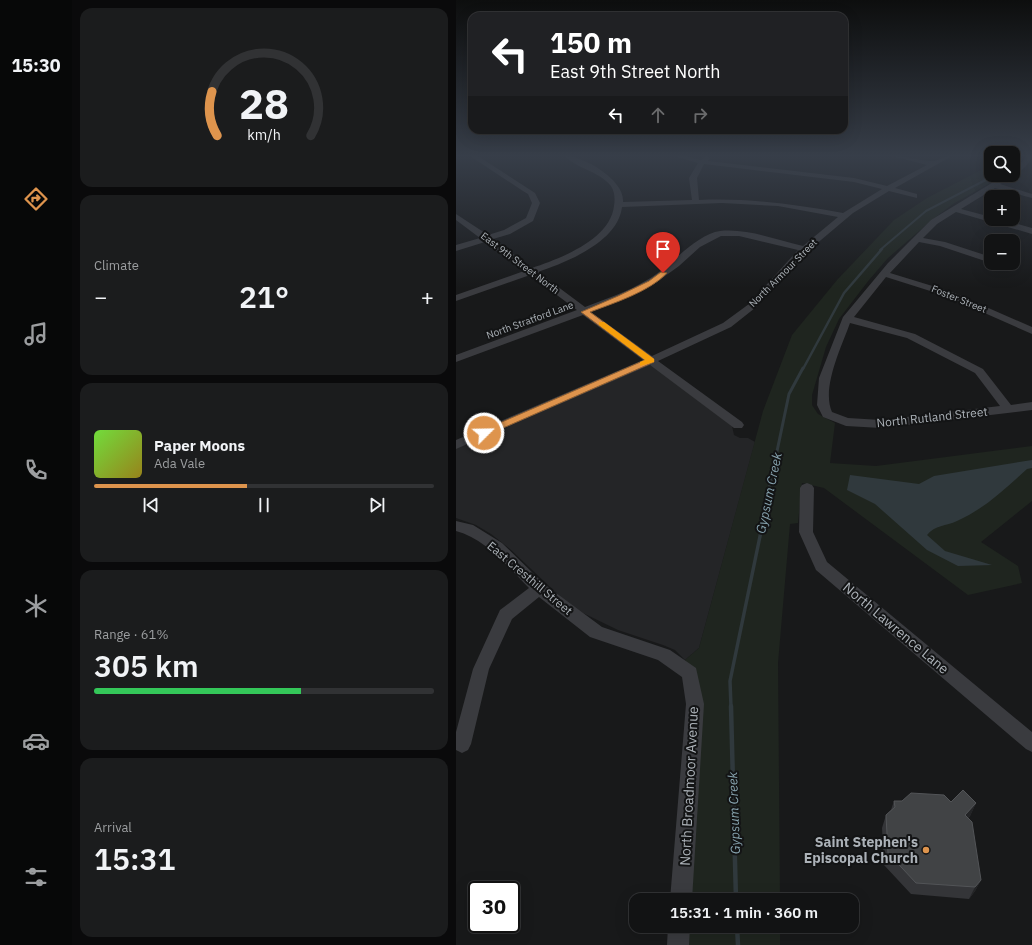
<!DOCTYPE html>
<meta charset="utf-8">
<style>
body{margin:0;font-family:"IBM Plex Sans",sans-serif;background:#1b1c1d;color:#f1f3f6;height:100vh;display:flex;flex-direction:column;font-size:15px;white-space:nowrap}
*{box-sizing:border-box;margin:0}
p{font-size:13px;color:#9c9ea0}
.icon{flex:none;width:22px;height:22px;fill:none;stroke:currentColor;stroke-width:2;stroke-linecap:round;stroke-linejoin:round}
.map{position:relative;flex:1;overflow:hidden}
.drawer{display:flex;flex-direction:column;gap:8px;padding:8px;background:#0a0a0b;width:384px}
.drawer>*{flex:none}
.guide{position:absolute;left:12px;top:12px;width:380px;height:122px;border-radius:12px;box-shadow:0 4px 16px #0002,0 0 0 1px #313234;background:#202124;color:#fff;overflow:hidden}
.controls{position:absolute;left:528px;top:146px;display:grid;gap:8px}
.controls a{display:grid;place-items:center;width:36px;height:36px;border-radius:8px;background:#121314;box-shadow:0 4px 16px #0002,0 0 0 1px #313234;font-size:20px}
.speed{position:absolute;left:12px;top:881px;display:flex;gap:8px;font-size:20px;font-weight:700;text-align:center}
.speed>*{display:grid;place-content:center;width:52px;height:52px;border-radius:50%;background:#121314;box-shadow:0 4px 16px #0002,0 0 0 1px #313234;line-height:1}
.speed .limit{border:2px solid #111;border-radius:6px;background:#fff;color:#111}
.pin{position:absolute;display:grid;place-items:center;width:34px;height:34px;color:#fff;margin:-41px -17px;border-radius:50% 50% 50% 0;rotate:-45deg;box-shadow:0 0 4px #0007}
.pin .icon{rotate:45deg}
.me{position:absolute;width:44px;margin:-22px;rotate:67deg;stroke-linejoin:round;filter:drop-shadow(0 0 3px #0008)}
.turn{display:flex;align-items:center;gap:14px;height:84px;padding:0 16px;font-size:18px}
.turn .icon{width:52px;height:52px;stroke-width:2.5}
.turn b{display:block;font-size:28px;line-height:34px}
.lanes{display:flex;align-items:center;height:38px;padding:0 16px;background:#0003;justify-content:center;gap:20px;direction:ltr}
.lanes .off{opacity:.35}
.big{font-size:30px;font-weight:600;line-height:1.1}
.drawer .tile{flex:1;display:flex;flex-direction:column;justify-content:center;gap:6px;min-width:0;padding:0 14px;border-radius:12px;background:#1b1c1d}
.drawer .dial{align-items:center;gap:0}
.dial svg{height:104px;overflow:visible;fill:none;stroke:#313234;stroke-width:7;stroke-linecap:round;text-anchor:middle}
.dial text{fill:#f1f3f6;stroke:none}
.song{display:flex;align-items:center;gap:12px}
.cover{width:48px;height:48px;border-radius:6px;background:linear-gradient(135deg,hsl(100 70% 55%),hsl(50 70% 35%))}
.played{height:4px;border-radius:2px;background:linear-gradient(90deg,#de944d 45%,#313234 45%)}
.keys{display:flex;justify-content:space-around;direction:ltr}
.heat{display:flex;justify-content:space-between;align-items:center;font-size:22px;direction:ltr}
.charge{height:6px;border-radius:3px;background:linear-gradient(90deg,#34c759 61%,#313234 0)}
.trip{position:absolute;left:173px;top:893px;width:230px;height:40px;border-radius:12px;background:#121314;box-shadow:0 4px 16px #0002,0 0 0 1px #313234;font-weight:600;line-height:40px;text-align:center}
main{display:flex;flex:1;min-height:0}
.tabs{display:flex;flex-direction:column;width:72px;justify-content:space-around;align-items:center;background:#070808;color:#9c9ea0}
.tabs .icon{width:28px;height:28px}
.tabs .active{color:#de944d}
.tabs b{font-size:18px;color:#f1f3f6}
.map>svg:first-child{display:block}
.built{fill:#242527}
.green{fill:#1f251f}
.water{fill:#30393d}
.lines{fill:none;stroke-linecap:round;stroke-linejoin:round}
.stream-far4{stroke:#30393d;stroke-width:2}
.stream-far3{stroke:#30393d;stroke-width:2.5}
.stream-far2{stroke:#30393d;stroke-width:3}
.stream-far1{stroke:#30393d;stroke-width:3.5}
.stream{stroke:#30393d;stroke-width:4.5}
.minor{fill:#3a3b3f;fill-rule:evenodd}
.wall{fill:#343538}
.shaded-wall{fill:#232426}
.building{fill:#414345;stroke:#525457}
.route{fill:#de944d;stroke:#906032}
.slow{fill:#f59e0b}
.poi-dot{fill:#de944d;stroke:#131415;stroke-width:1.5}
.labels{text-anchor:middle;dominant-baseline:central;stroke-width:4;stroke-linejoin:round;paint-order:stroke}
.far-street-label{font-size:10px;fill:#acb2b8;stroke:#131415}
.street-label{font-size:12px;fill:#acb2b8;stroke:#131415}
.water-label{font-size:13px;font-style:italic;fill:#87a3af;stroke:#131415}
.near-street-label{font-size:14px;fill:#acb2b8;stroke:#131415}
.near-poi-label{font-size:14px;font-weight:bold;fill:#acb2b8;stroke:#131415;text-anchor:end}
</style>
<main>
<nav class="tabs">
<b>15:30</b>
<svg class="icon active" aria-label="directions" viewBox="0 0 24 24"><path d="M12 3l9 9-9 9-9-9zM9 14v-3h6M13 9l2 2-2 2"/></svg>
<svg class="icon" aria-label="music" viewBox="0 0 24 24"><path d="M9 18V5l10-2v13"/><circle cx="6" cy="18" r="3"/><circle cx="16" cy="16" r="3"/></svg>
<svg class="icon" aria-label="phone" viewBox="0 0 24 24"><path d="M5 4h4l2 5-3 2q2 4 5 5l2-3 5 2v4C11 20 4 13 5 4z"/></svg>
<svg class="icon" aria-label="climate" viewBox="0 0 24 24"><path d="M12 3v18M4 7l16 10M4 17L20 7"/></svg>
<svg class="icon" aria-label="car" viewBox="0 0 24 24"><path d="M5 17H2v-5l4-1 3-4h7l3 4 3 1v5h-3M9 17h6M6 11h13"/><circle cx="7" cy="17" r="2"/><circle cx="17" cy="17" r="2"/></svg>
<svg class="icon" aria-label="filters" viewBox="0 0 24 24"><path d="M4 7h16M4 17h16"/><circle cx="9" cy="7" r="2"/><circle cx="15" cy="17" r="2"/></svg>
</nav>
<section class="drawer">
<div class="tile dial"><svg viewBox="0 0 100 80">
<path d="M14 69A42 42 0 1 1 86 69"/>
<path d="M14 69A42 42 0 0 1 10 35" stroke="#de944d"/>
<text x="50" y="56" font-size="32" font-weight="700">28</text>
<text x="50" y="72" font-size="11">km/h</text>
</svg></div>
<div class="tile"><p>Climate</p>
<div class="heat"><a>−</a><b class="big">21°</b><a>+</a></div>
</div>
<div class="tile">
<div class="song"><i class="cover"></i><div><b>Paper Moons</b><p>Ada Vale</p></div></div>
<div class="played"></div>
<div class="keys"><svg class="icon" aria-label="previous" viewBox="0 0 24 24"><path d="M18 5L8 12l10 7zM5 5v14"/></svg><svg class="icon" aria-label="pause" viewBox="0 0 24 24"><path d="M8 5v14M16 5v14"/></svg><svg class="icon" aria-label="next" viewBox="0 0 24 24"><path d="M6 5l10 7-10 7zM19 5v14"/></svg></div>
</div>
<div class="tile"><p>Range · 61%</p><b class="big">305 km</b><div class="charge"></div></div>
<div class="tile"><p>Arrival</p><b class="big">15:31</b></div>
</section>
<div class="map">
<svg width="576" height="945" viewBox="0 0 576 945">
<rect width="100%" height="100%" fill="#18191a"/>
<!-- built -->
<path class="built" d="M193,365L197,366L276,426L278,435L284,438H292L299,442L243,648L229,660L219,650L207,645L162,630L127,613L111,603L54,549L35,534L20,525L0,518V448Z"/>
<!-- green -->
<g class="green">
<path d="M535,162V175H548L497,204L477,219L432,258L413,280L383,319L370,347L356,395V405L362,414L379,423L374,463L420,466L576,446V501L525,542L562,566L566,583L512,595L368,488L346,483L342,523L334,524L322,663L324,900H233L242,679L229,660L243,648L307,411L336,335L381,280L438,220L471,198L529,168Z"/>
<path d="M231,926H324V945H230Z"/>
</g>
<!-- water -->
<path class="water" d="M576,460V468L571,469C549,489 528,509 501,521C490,526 479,525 471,535L489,551L536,565L502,566L471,550L419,504L391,490L394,475L463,484L478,476Z"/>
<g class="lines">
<!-- stream-far4 -->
<path class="stream-far4" d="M424,250L470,211L539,175"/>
<!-- stream-far3 -->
<path class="stream-far3" d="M347,369L388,293L426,249"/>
<!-- stream-far2 -->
<path class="stream-far2" d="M307,518L333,394L347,368"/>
<!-- stream-far1 -->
<path class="stream-far1" d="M275,707L274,681L308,517"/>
<!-- stream -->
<g class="stream">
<path d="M275,706L280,900"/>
<path d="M281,926L282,945"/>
</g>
<!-- minor -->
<g class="minor">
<path d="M14,156H22L79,193L84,203L77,221L54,234L37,239L76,268C105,258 154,240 158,206C159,200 159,192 155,186C143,171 121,169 109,156C128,156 169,180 167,202L236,200L233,178L242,163L218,156H229L245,160L251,156L254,158L252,161L398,178L431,186L471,165L436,156C449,156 461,160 475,161C481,162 487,156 496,156L439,188L461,194V198L433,191L397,213L346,256L299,308L275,327L202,361L286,422L288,425L286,428H278L194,365L0,449V440L187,360L127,315L0,362V355L121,310L74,275L0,301V295L68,271L29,242L0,251V245L24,238L0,220V214L32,235L48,230L70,218L76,203L72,194L67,191ZM248,164L398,182L426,189L387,213C337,204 293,198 243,200L241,178ZM266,203L322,206L382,217L347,246C321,240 291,228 264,231C240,234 213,268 191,280C171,292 150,299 129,307L82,272C111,262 162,242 166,207ZM265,236H283L342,250L293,304L267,323L196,356L135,312L168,299L198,284L223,266L244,247Z"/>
<path d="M570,156H576C572,169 555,177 544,184L576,194V198L539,188L505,209L535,217V219H544L576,228V234L500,212L481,224L467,238L489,242L535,257V263L484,246L463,242L434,273L496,292L576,327V334L490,296L430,277L398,317L459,334L527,369L555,405L576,402V410L425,428L390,426L367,417L361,405L363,378L387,317L432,263L475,220L549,175H557V169L567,161ZM394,323L451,338L519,373L544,406L425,420L392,418L376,412C365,388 386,346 394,323Z"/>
<path d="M537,263H556V264L548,268Z"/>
<path d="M351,483L356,485L358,488L357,532L371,562L576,732V752L570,749L360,570L343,532L344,488L346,485Z"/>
<path d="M0,521L17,525L46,543L88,584L146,627L214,650L240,668L248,704L236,900H214L230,704L226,677L202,660L134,637L83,597L56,619L33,669L15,744L12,750L6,753L0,750V732L17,669L44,610L73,588C52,567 30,539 0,531Z"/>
<path d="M212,926H234L233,945H211Z"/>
</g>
</g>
<!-- wall -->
<path class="wall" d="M438,801L520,803L514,816L512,818L525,880L519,891L513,899L455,894L428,865L426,828L430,815L435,810Z"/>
<!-- shaded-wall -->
<g class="shaded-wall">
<path d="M520,803L514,816L503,827L509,815Z"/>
<path d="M525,880L519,891L513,899L519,887Z"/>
</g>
<!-- building -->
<path class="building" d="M507,790L520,803L509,815L516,822L525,880L519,887L460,883L432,853L430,815L439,807L438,801H446L455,793L488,795L495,802Z"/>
<!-- sky -->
<linearGradient id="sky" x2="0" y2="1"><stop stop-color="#0d0e0e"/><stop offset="0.54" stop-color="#373e49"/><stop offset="1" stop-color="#373e49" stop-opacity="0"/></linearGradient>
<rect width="576" height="288" fill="url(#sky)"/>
<!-- route -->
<path class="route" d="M205,272L211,273C193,292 158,303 134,312L198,359V362L31,435H25V431L189,360L125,312L162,296L193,281Z"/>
<!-- slow -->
<path class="slow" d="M143,322H148L198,359V362L184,366V362L189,360L143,325Z"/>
<!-- markers -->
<circle class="poi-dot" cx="470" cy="850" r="4"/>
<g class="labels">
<!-- far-street labels -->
<g class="far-street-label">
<text transform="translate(64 263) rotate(37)">East 9th Street North</text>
<text transform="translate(327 273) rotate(-45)">North Armour Street</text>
<text transform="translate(503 299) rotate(22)">Foster Street</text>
<text transform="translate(74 320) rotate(-20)">North Stratford Lane</text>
</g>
<!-- street labels -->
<g class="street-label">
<text transform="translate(476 417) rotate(-6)">North Rutland Street</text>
<text transform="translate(74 578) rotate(40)">East Cresthill Street</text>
</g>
<!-- water labels -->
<g class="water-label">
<text transform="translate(313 493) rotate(-78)">Gypsum Creek</text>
<text transform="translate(278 813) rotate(-92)">Gypsum Creek</text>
</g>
<!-- near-street labels -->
<g class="near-street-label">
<text transform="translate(440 628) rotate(40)">North Lawrence Lane</text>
<text transform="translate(233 786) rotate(-87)">North Broadmoor Avenue</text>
</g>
<!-- near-poi labels -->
<g class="near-poi-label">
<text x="462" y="842">Saint Stephen's<tspan x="462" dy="16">Episcopal Church</tspan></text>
</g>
</g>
</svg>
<div class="controls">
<a><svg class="icon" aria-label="search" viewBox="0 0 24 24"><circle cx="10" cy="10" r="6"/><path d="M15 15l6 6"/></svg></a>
<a>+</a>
<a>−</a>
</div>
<div class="speed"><div class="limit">30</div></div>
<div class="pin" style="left:207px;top:273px;background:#d93025"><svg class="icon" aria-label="arrive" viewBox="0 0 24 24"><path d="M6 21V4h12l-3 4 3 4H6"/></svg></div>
<svg class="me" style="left:28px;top:433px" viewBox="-20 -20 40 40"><circle r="17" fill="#de944d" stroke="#fff" stroke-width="3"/><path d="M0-11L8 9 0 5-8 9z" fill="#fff"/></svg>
<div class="trip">15:31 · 1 min · 360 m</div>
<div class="guide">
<div class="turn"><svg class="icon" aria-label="left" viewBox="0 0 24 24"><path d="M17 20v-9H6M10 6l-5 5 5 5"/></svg><div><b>150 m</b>East 9th Street North</div></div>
<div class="lanes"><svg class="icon" aria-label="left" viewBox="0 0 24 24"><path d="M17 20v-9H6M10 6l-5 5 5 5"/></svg><svg class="icon off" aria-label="ahead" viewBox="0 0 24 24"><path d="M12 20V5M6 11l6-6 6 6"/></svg><svg class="icon off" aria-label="right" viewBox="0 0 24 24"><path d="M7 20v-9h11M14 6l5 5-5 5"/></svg></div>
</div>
</div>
</main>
